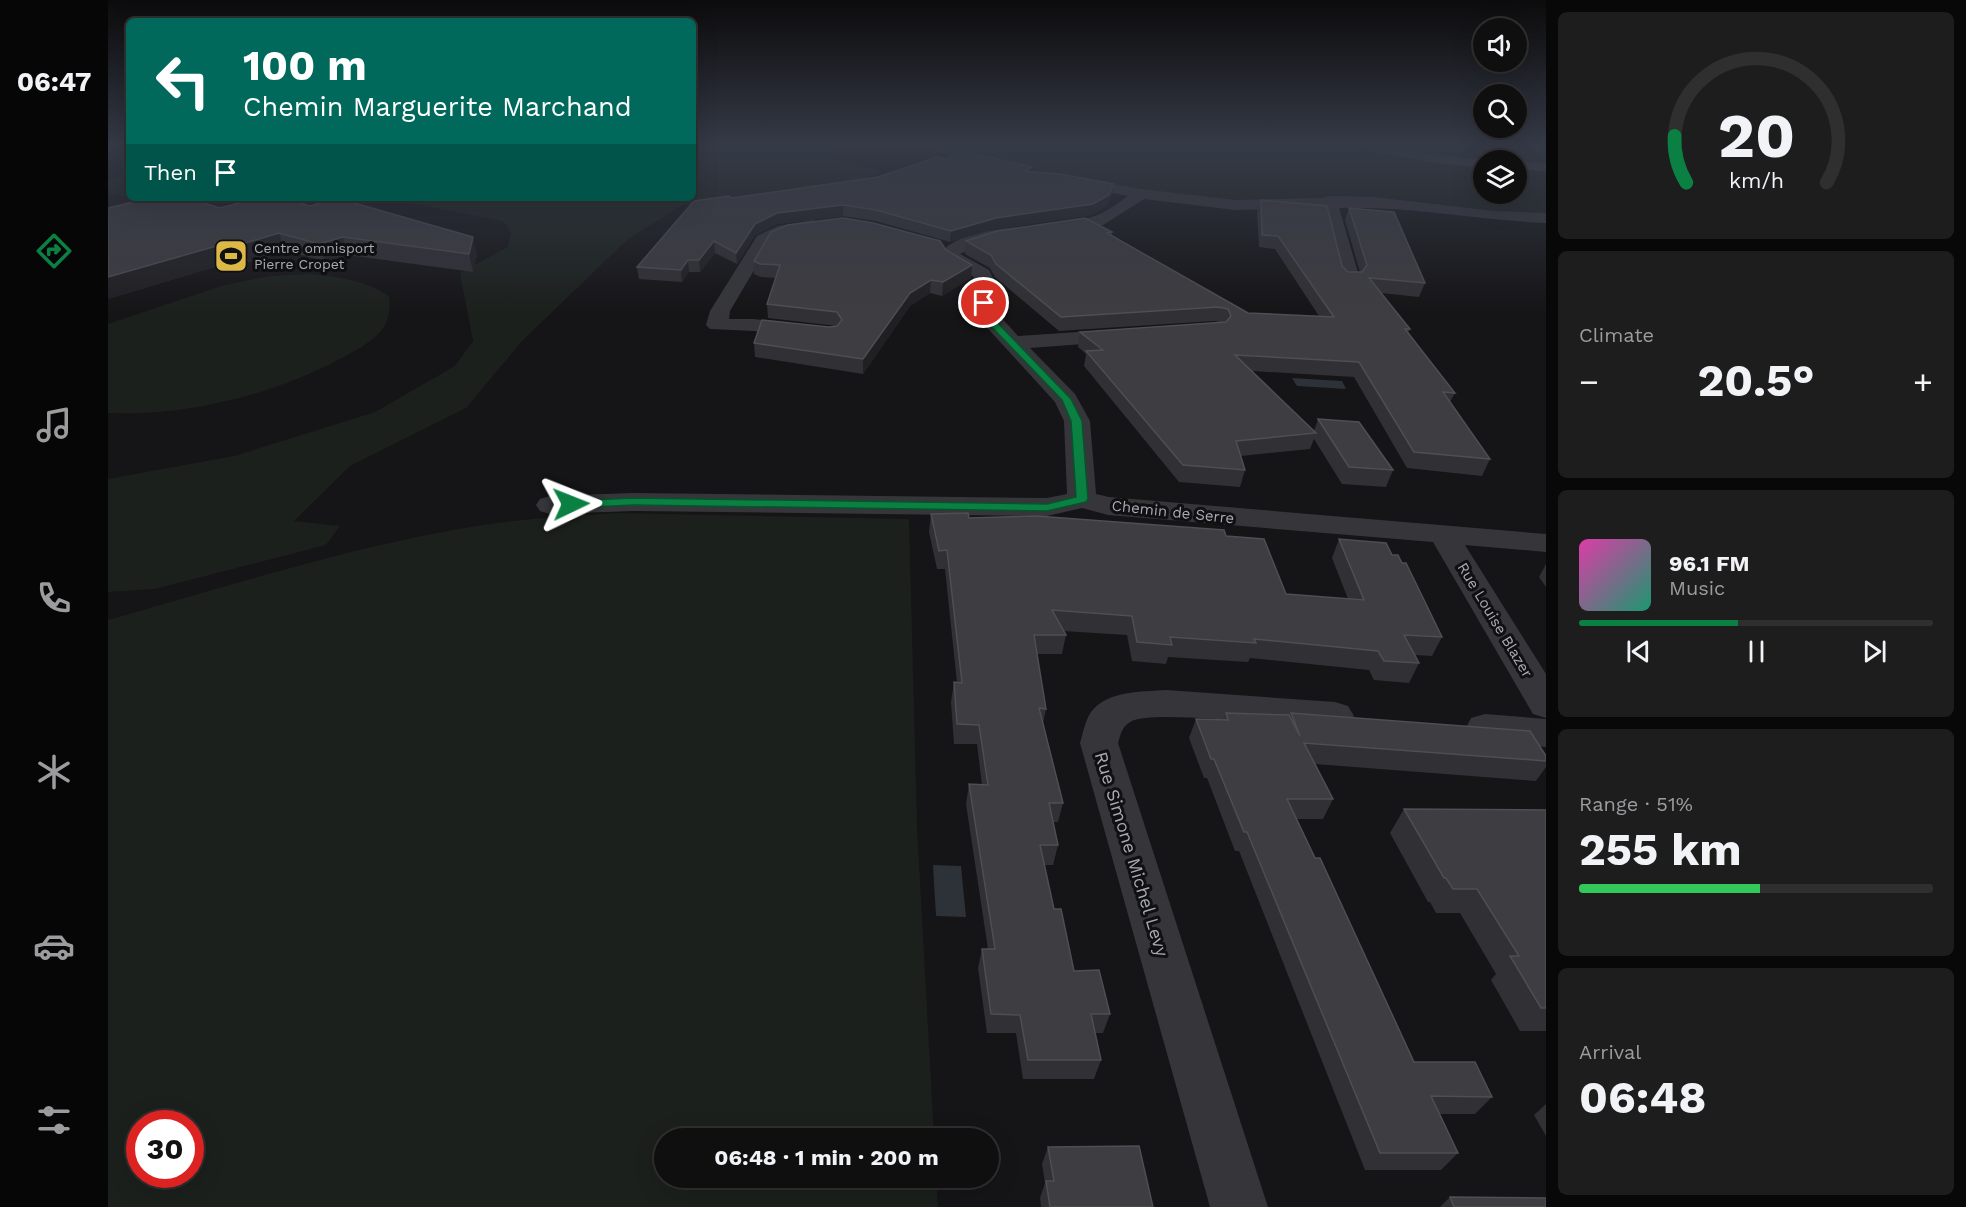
<!DOCTYPE html>
<meta charset="utf-8">
<style>
body{margin:0;font-family:"Work Sans",sans-serif;background:#1e1d1e;color:#f1f3f6;height:100vh;display:flex;flex-direction:column;font-size:22px;white-space:nowrap}
*{box-sizing:border-box;margin:0}
p{font-size:20px;color:#9c9c9f}
.icon{flex:none;width:33px;height:33px;fill:none;stroke:currentColor;stroke-width:2;stroke-linecap:round;stroke-linejoin:round}
.map{position:relative;flex:1;overflow:hidden}
.sheet{display:flex;flex-direction:column;gap:12px;padding:12px;background:#090809;width:420px}
.sheet>*{flex:none}
.top-card{position:absolute;left:18px;top:18px;width:570px;height:183px;border-radius:9px;box-shadow:0 6px 24px #0002,0 0 0 2px #302f30;background:#00695c;color:#fff;overflow:hidden}
.tools{position:absolute;left:1365px;top:18px;display:grid;gap:12px}
.tools a{display:grid;place-items:center;width:54px;height:54px;border-radius:50%;background:#100f10;box-shadow:0 6px 24px #0002,0 0 0 2px #302f30;font-size:30px}
.speed{position:absolute;left:18px;top:1110px;display:flex;gap:12px;font-size:30px;font-weight:700;text-align:center}
.speed>*{display:grid;place-content:center;width:78px;height:78px;border-radius:50%;background:#100f10;box-shadow:0 6px 24px #0002,0 0 0 2px #302f30;line-height:1}
.speed .limit{border:9px solid #d22;background:#fff;color:#111}
.pin{position:absolute;display:grid;place-items:center;width:51px;height:51px;color:#fff;margin:-26px;border:3px solid #fff;border-radius:50%;box-shadow:0 2px 6px #0007}
.me{position:absolute;width:66px;margin:-33px;rotate:88deg;stroke-linejoin:round;filter:drop-shadow(0 0 4px #0008)}
.turn{display:flex;align-items:center;gap:21px;height:126px;padding:0 18px;font-size:27px}
.turn .icon{width:78px;height:78px;stroke-width:2.5}
.turn b{display:block;font-size:42px;line-height:51px}
.then{display:flex;align-items:center;height:57px;padding:0 18px;background:#0003;gap:12px;font-size:22px}
.big{font-size:45px;font-weight:700;line-height:1.1}
.sheet .card{flex:1;display:flex;flex-direction:column;justify-content:center;gap:9px;min-width:0;padding:0 21px;border-radius:9px;background:#1e1d1e}
.sheet .dial{align-items:center;gap:0}
.dial svg{height:156px;overflow:visible;fill:none;stroke:#302f30;stroke-width:7;stroke-linecap:round;text-anchor:middle}
.dial text{fill:#f1f3f6;stroke:none}
.song{display:flex;align-items:center;gap:18px}
.cover{width:72px;height:72px;border-radius:9px;background:linear-gradient(135deg,hsl(320 70% 55%),hsl(160 70% 35%))}
.played{height:6px;border-radius:3px;background:linear-gradient(90deg,#0b8043 45%,#302f30 45%)}
.keys{display:flex;justify-content:space-around;direction:ltr}
.heat{display:flex;justify-content:space-between;align-items:center;font-size:33px;direction:ltr}
.charge{height:9px;border-radius:4px;background:linear-gradient(90deg,#34c759 51%,#302f30 0)}
.trip{position:absolute;left:546px;top:1128px;width:345px;height:60px;border-radius:30px;background:#100f10;box-shadow:0 6px 24px #0002,0 0 0 2px #302f30;font-weight:700;line-height:60px;text-align:center}
main{display:flex;flex:1;min-height:0}
.tabs{display:flex;flex-direction:column;width:108px;justify-content:space-around;align-items:center;background:#060606;color:#9c9c9f}
.tabs .icon{width:42px;height:42px}
.tabs .active{color:#0b8043}
.tabs b{font-size:27px;color:#f1f3f6}
.map>svg:first-child{display:block}
.green{fill:#1b201c;fill-rule:evenodd}
.water{fill:#2c3238}
.lines{fill:none;stroke-linecap:round;stroke-linejoin:round}
.street{fill:#36363a;fill-rule:evenodd}
.secondary{fill:#44454a;fill-rule:evenodd}
.wall{fill:#313034}
.shaded-wall{fill:#201f22}
.building{fill:#3e3d41;stroke:#4e4e53;stroke-width:1.5}
.route{fill:#0b8043;stroke:#07532c;stroke-width:1.5}
.labels{text-anchor:middle;dominant-baseline:central;stroke-width:6;stroke-linejoin:round;paint-order:stroke}
.far-poi-label{font-size:14px;fill:#a8aab4;stroke:#100f11;text-anchor:start}
.street-label{font-size:15px;fill:#a8aab4;stroke:#100f11}
.near-street-label{font-size:18px;fill:#a8aab4;stroke:#100f11}
</style>
<main>
<nav class="tabs">
<b>06:47</b>
<svg class="icon active" aria-label="directions" viewBox="0 0 24 24"><path d="M12 3l9 9-9 9-9-9zM9 14v-3h6M13 9l2 2-2 2"/></svg>
<svg class="icon" aria-label="music" viewBox="0 0 24 24"><path d="M9 18V5l10-2v13"/><circle cx="6" cy="18" r="3"/><circle cx="16" cy="16" r="3"/></svg>
<svg class="icon" aria-label="phone" viewBox="0 0 24 24"><path d="M5 4h4l2 5-3 2q2 4 5 5l2-3 5 2v4C11 20 4 13 5 4z"/></svg>
<svg class="icon" aria-label="climate" viewBox="0 0 24 24"><path d="M12 3v18M4 7l16 10M4 17L20 7"/></svg>
<svg class="icon" aria-label="car" viewBox="0 0 24 24"><path d="M5 17H2v-5l4-1 3-4h7l3 4 3 1v5h-3M9 17h6M6 11h13"/><circle cx="7" cy="17" r="2"/><circle cx="17" cy="17" r="2"/></svg>
<svg class="icon" aria-label="filters" viewBox="0 0 24 24"><path d="M4 7h16M4 17h16"/><circle cx="9" cy="7" r="2"/><circle cx="15" cy="17" r="2"/></svg>
</nav>
<div class="map">
<svg width="1438" height="1207" viewBox="0 0 1438 1207">
<rect width="100%" height="100%" fill="#151416"/>
<!-- green -->
<g class="green">
<path d="M585,146H742L711,155L773,171L754,179L682,195L574,205L520,239L414,341L358,408L242,466L186,521L232,526L218,545L47,589L0,592V479L126,456L267,412L347,366L365,341L352,273L400,247L403,233L395,221L277,198H585Z"/>
<path d="M831,146H1438V216L1318,204L1131,202L1092,200L963,178ZM1376,160H1408V194H1376Z"/>
<path d="M21,174V195H0V180Z"/>
<path d="M203,274C231,277 256,280 281,296C282,309 282,320 273,331C263,343 245,352 232,359C165,395 76,417 0,413V324L117,285L162,276Z"/>
<path d="M509,513L801,519L809,826L826,1138H556V1178H828L830,1207H0V620C114,588 229,551 345,530C399,520 455,516 509,513ZM32,1124H82V1174H32Z"/>
</g>
<!-- water -->
<g class="water">
<path d="M1184,378L1234,381L1238,389L1189,386Z"/>
<path d="M825,865L853,866L858,917L828,916Z"/>
</g>
<g class="lines">
<!-- street -->
<g class="street">
<path d="M817,146H840L900,162L902,165L895,169L819,149Z"/>
<path d="M960,176L1033,189L1127,200L1215,198L1221,196L1265,197L1387,211L1438,213V223C1369,220 1300,206 1231,208L1252,279L1249,283H1235L1232,279L1215,208L1127,210L1036,199L995,225L887,241L871,245L852,254L881,270L887,282L890,314L910,336L1016,329L1024,330L1027,335L1024,340L1016,341L922,348L967,394L982,421L988,494L1001,497L1438,534V552L1357,545L1438,674V718L1425,714L1325,542L1000,515L974,508L939,516L525,511L442,514L432,511L428,505L432,499L442,496L525,493L939,498L959,494L956,421L947,402L872,320L868,307L866,277L838,261L832,254C854,222 947,229 984,217C997,213 1009,204 1020,196L955,183L953,180Z"/>
<path d="M705,220L713,225L711,229L681,234L662,243L622,311L621,319H646L696,325L704,326L707,331L704,336L696,337L646,331L602,329L598,325L602,311L649,236L670,226Z"/>
<path d="M1058,690L1227,702L1240,706L1246,716L1240,726L1227,730C1192,727 1047,709 1024,721C1014,726 1013,733 1010,743L1160,1207H1102L972,743C975,733 977,721 983,712C1000,690 1034,692 1058,690Z"/>
<path d="M1377,714L1438,719V747L1377,742L1363,738L1358,728L1363,718Z"/>
</g>
<!-- secondary -->
<g class="secondary">
<path d="M1254,146H1281L1320,154L1379,160H1376V168L1320,162L1261,150Z"/>
<path d="M1408,161L1438,163V171L1408,169Z"/>
</g>
</g>
<!-- wall -->
<g class="wall">
<path d="M837,159L1006,184L1004,194L999,206L983,215L887,229L842,242L768,221L735,216L669,224L647,235L629,264L607,253L592,272H581L574,282L531,279L529,267L624,198L770,177Z"/>
<path d="M1153,200L1234,266L1240,272H1252L1237,220L1241,208L1317,283L1311,297L1273,293L1302,329L1300,333L1347,393L1342,402L1382,459L1374,476L1299,468L1246,377L1144,371L1206,431L1210,419L1285,470L1278,487L1234,484L1206,439L1202,449L1133,456L1137,470L1132,487L1071,482L976,366L978,354L970,347L972,332L1113,322L1106,321L951,331L887,277L882,268L857,254L858,241L1004,232V236L1140,313L1211,316L1167,249L1151,247L1149,212Z"/>
<path d="M0,208H112L369,254L365,272L240,255L217,261L177,251L141,262L133,259L0,299Z"/>
<path d="M838,250L864,265L863,278L834,296L822,293L802,306L755,374L647,357L646,343L729,326L660,318L659,304L668,278L653,277L646,274V261Z"/>
<path d="M823,514L861,518L1118,536L1178,594L1240,599L1224,558L1231,539L1284,555L1334,637L1324,656L1307,655L1311,663L1301,683L1266,680L1261,670L1142,658L1140,662L1060,657L1058,664L1024,661L1019,635L955,631L958,635L954,654H929L938,709L935,723L955,803L950,822H945L950,845L945,865H936L946,909L966,971L1002,1014L995,1033H987L993,1060L986,1079H915L908,1033H879L870,968L874,949H880L858,804L861,784L874,785L869,744H846L843,702L846,682L849,683L837,569H829L821,532Z"/>
<path d="M1438,564V587L1431,577Z"/>
<path d="M1118,713L1182,716L1183,713L1438,756V767L1428,781L1207,764L1225,799L1215,819H1189L1306,1062L1384,1097L1367,1114H1332L1350,1153L1333,1170H1257L1131,851H1127L1099,778H1096L1081,738L1088,719L1116,720Z"/>
<path d="M1296,809L1438,810V1031H1412L1383,980L1388,974L1352,913H1328L1322,902H1320L1282,833Z"/>
<path d="M1438,1104V1136L1426,1115Z"/>
<path d="M940,1147L1045,1207H933L932,1198L937,1183L934,1164Z"/>
<path d="M1342,1197L1438,1207H1332Z"/>
</g>
<!-- shaded-wall -->
<g class="shaded-wall">
<path d="M1006,184L1004,194L999,206L983,215L887,229L842,242L843,231Z"/>
<path d="M735,205V216L669,224L647,235L629,264L628,253L647,224L669,213Z"/>
<path d="M171,233L177,251L141,262L134,244Z"/>
<path d="M235,237L240,255L217,261L211,244Z"/>
<path d="M365,237L369,254L365,272L361,254Z"/>
<path d="M126,241L133,259L0,299V277Z"/>
<path d="M606,241L607,253L592,272L591,260Z"/>
<path d="M580,260L581,272L574,282L573,270Z"/>
<path d="M864,265L863,278L834,296L835,282Z"/>
<path d="M823,280L822,293L802,306L755,374V359L802,293Z"/>
</g>
<!-- building -->
<g class="building">
<path d="M860,152L924,167L917,171L952,174L1006,184L1001,195L985,204L888,218L843,231L768,210L735,205L669,213L647,224L628,253L606,241L591,260H580L573,270L529,267L586,201L621,196L624,198L770,177L829,157L837,159Z"/>
<path d="M42,198H79L112,208L150,198H177L202,206L229,198L365,237L361,254L235,237L211,244L171,233L134,244L126,241L0,277V208Z"/>
<path d="M1153,200L1219,206L1234,266L1240,272H1254L1259,265L1241,208L1286,212L1317,283L1261,278L1302,329H1297L1347,393L1335,392L1382,459L1306,452L1251,362L1127,355L1208,433L1128,441L1137,470L1075,465L978,351L995,350L972,332L1118,322L1123,316L1120,309L1110,307L953,317L888,264L883,255L858,241L889,231L977,218L1004,232L999,233L1140,313L1226,317L1170,236L1154,235Z"/>
<path d="M735,218L765,223L832,241L838,250L864,265L835,282L823,280L802,293L755,359L646,343L654,320L721,327L729,326L734,320L729,312L659,304L672,265L652,264L646,261L663,232L680,225Z"/>
<path d="M1210,419L1251,422L1285,470L1241,467Z"/>
<path d="M860,513L861,518L928,516L1116,530L1118,536L1156,539L1178,594L1256,600L1231,539L1278,543L1284,555H1290L1294,563H1298L1334,637L1296,635L1311,663L1276,661L1270,651L1146,639L1148,643L1062,637L1064,645L1029,642L1024,616L944,610L958,635H926L938,709L931,708L955,803H941L950,845H932L946,909H953L966,971L991,970L1002,1014H983L993,1060H920L912,1015L883,1014L874,949H887L861,784L880,785L871,725L849,724L846,682L854,683L839,550L831,551L823,514Z"/>
<path d="M1118,713L1181,715L1192,736L1183,713L1422,731L1438,756V761L1196,743L1225,799H1179L1207,858H1212L1306,1062H1367L1384,1097L1323,1096L1350,1153H1272L1139,832H1136L1106,759H1103L1088,719L1120,720Z"/>
<path d="M1296,809L1438,810V1008H1433L1402,956H1411L1369,889H1345L1338,878H1336Z"/>
<path d="M1031,1146L1045,1207H942L938,1181H946L940,1147Z"/>
<path d="M1342,1197L1438,1198V1207H1346Z"/>
</g>
<!-- sky -->
<linearGradient id="sky" x2="0" y2="1"><stop stop-color="#0c0b0c"/><stop offset="0.46" stop-color="#353a47"/><stop offset="1" stop-color="#353a47" stop-opacity="0"/></linearGradient>
<rect width="1438" height="315" fill="url(#sky)"/>
<!-- route -->
<path class="route" d="M876,300L880,303L886,319L963,399L974,421L980,499L978,502L939,511L525,505L463,508L457,504L463,501L525,498L939,504L968,497L963,421L954,400L879,322L872,303Z"/>
<!-- icons -->
<defs>
<g id="stadium-square" transform="scale(1.725)"><rect x="-9" y="-9" width="18" height="18" rx="4" fill="#dcb846" stroke="#100f11"/><path d="M0-5a6.5 5 0 1 0 0 10a6.5 5 0 1 0 0-10ZM-3.5-1.8h7v3.6h-7Z" fill="#111"/></g>
</defs>
<g fill-rule="evenodd">
<use href="#stadium-square" x="123" y="256"/>
</g>
<g class="labels">
<!-- far-poi labels -->
<g class="far-poi-label">
<text x="146" y="248">Centre omnisport<tspan x="146" dy="16">Pierre Cropet</tspan></text>
</g>
<!-- street labels -->
<g class="street-label">
<text transform="translate(1065 512) rotate(6)">Chemin de Serre</text>
<text transform="translate(1387 620) rotate(59)">Rue Louise Blazer</text>
</g>
<!-- near-street labels -->
<g class="near-street-label">
<text transform="translate(1024 854) rotate(73)">Rue Simone Michel Levy</text>
</g>
</g>
</svg>
<div class="tools">
<a><svg class="icon" aria-label="sound" viewBox="0 0 24 24"><path d="M4 9h4l5-4v14l-5-4H4zM17 9q2 3 0 6"/></svg></a>
<a><svg class="icon" aria-label="search" viewBox="0 0 24 24"><circle cx="10" cy="10" r="6"/><path d="M15 15l6 6"/></svg></a>
<a><svg class="icon" aria-label="layers" viewBox="0 0 24 24"><path d="M12 4l9 5-9 5-9-5zM3 14l9 5 9-5"/></svg></a>
</div>
<div class="speed"><div class="limit">30</div></div>
<div class="pin" style="left:876px;top:303px;background:#d93025"><svg class="icon" aria-label="arrive" viewBox="0 0 24 24"><path d="M6 21V4h12l-3 4 3 4H6"/></svg></div>
<svg class="me" style="left:463px;top:504px" viewBox="-20 -20 40 40"><path d="M0-17L14 15 0 8-14 15z" fill="#0b8043" stroke="#fff" stroke-width="4"/></svg>
<div class="trip">06:48 · 1 min · 200 m</div>
<div class="top-card">
<div class="turn"><svg class="icon" aria-label="left" viewBox="0 0 24 24"><path d="M17 20v-9H6M10 6l-5 5 5 5"/></svg><div><b>100 m</b>Chemin Marguerite Marchand</div></div>
<div class="then">Then<svg class="icon" aria-label="arrive" viewBox="0 0 24 24"><path d="M6 21V4h12l-3 4 3 4H6"/></svg></div>
</div>
</div>
<section class="sheet">
<div class="card dial"><svg viewBox="0 0 100 80">
<path d="M14 69A42 42 0 1 1 86 69"/>
<path d="M14 69A42 42 0 0 1 8 45" stroke="#0b8043"/>
<text x="50" y="56" font-size="32" font-weight="700">20</text>
<text x="50" y="72" font-size="11">km/h</text>
</svg></div>
<div class="card"><p>Climate</p>
<div class="heat"><a>−</a><b class="big">20.5°</b><a>+</a></div>
</div>
<div class="card">
<div class="song"><i class="cover"></i><div><b>96.1 FM</b><p>Music</p></div></div>
<div class="played"></div>
<div class="keys"><svg class="icon" aria-label="previous" viewBox="0 0 24 24"><path d="M18 5L8 12l10 7zM5 5v14"/></svg><svg class="icon" aria-label="pause" viewBox="0 0 24 24"><path d="M8 5v14M16 5v14"/></svg><svg class="icon" aria-label="next" viewBox="0 0 24 24"><path d="M6 5l10 7-10 7zM19 5v14"/></svg></div>
</div>
<div class="card"><p>Range · 51%</p><b class="big">255 km</b><div class="charge"></div></div>
<div class="card"><p>Arrival</p><b class="big">06:48</b></div>
</section>
</main>
